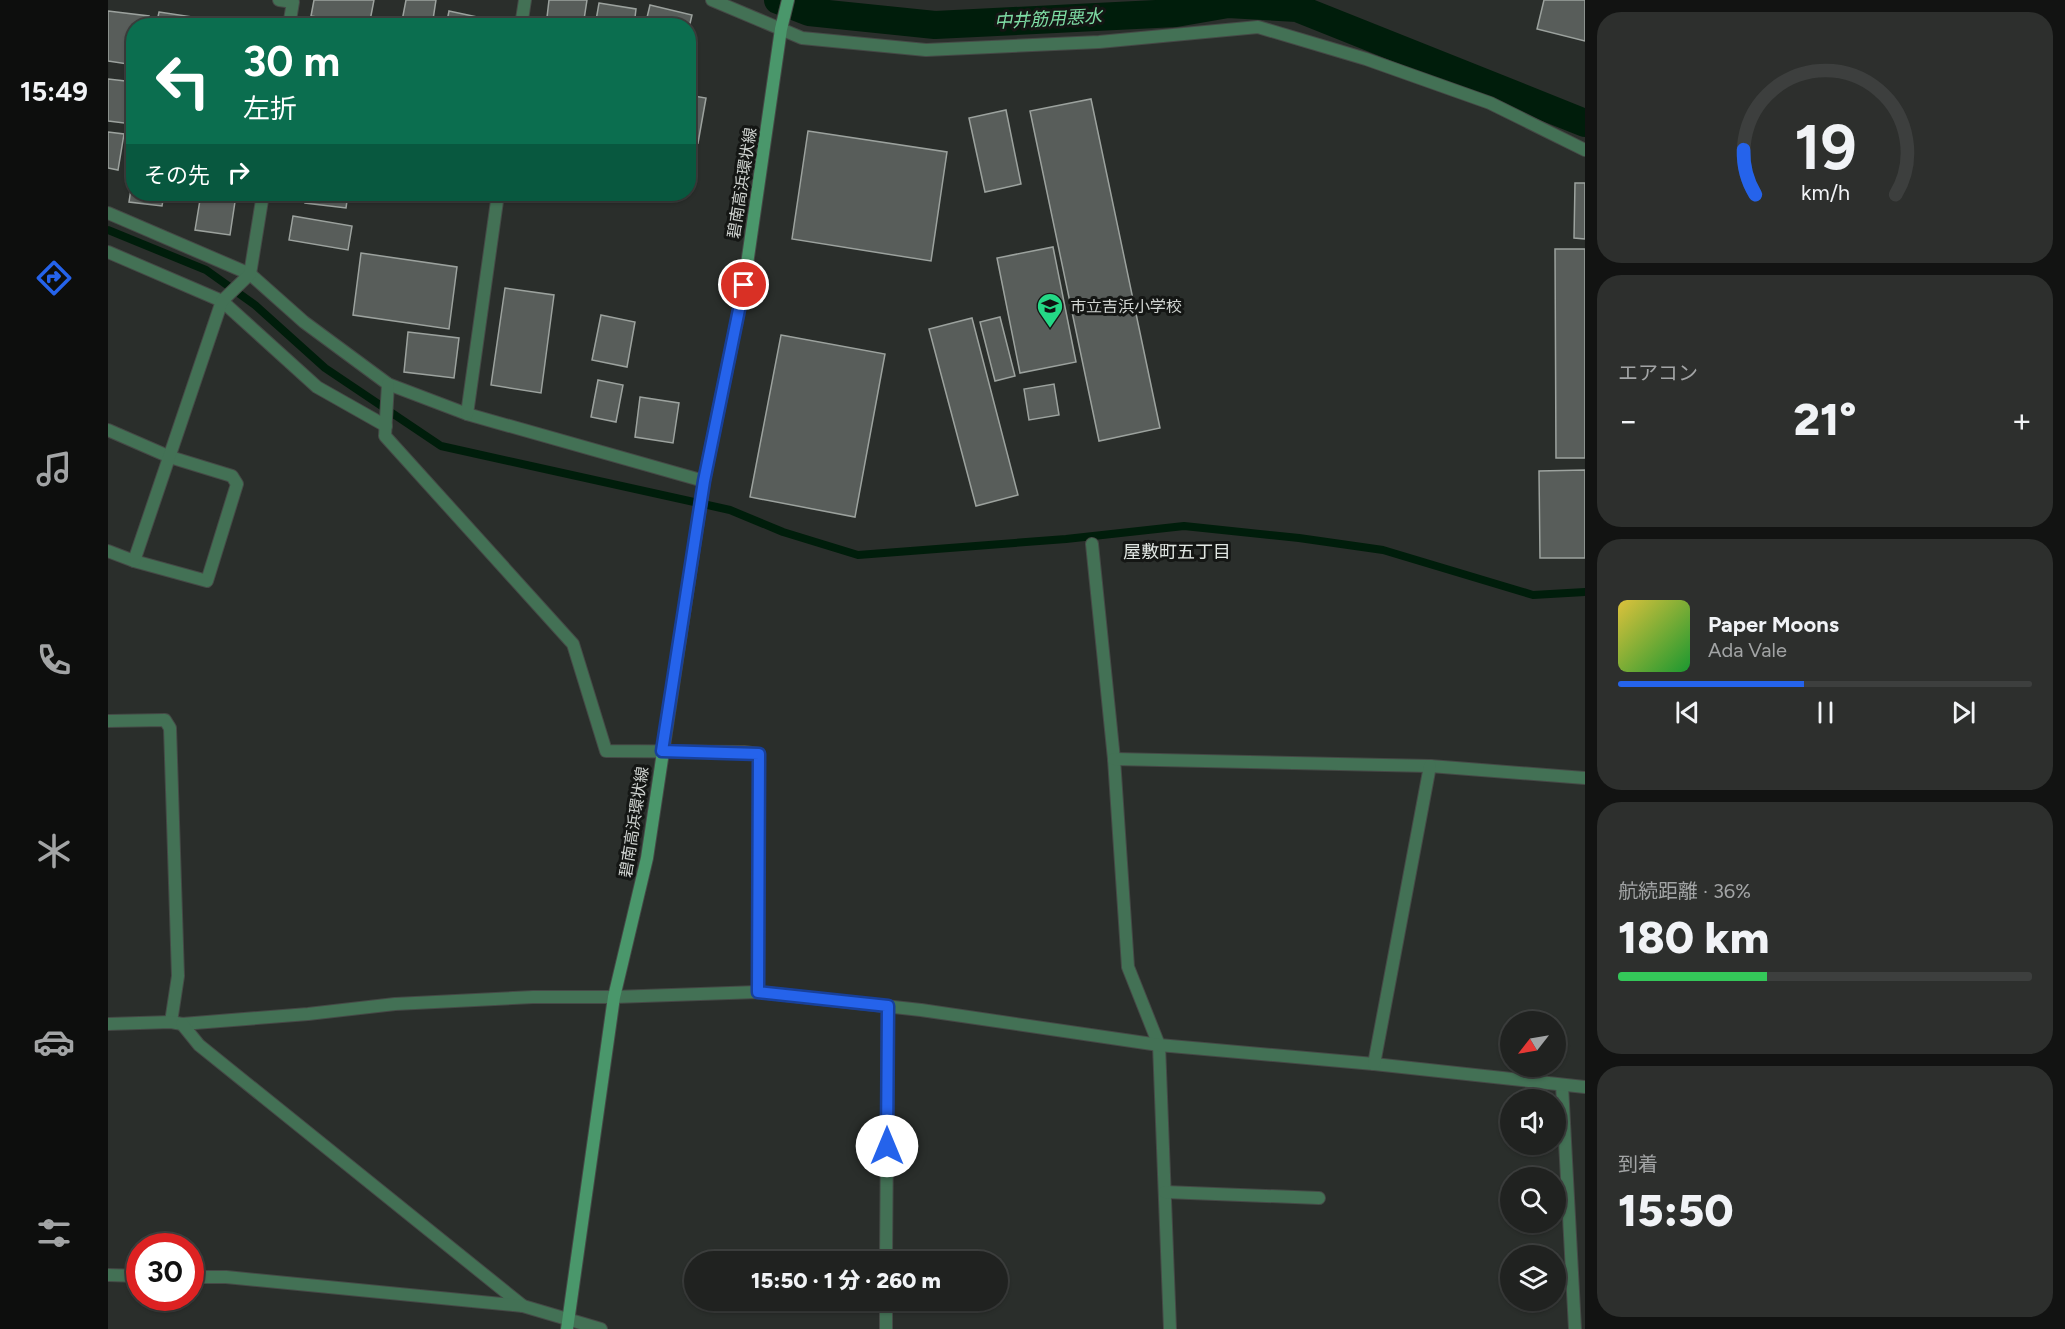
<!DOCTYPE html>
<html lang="ja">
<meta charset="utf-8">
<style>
body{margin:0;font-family:Figtree,"Noto Sans JP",sans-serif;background:#2d2f2d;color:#f1f3f6;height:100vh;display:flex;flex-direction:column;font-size:22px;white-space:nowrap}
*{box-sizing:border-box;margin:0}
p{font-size:20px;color:#a2a4a5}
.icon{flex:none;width:33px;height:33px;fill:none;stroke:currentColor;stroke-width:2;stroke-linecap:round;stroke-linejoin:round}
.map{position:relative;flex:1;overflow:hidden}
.details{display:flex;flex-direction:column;gap:12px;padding:12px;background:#121312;width:480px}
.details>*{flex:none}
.banner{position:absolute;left:18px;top:18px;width:570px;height:183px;border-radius:24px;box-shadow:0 2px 4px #0004,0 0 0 2px #3d3f3e;background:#0b6e4f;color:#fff;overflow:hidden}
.needle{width:39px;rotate:239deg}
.controls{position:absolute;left:1392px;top:1011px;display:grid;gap:12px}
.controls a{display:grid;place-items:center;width:66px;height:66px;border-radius:50%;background:#202220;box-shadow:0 2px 4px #0004,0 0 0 2px #3d3f3e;font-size:30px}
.speed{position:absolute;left:18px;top:1233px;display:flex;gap:12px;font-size:30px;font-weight:700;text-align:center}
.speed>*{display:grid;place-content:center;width:78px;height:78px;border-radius:50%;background:#202220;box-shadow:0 2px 4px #0004,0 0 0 2px #3d3f3e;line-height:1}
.speed .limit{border:9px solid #d22;background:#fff;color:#111}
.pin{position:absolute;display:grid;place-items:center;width:51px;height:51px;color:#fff;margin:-26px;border:3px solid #fff;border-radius:50%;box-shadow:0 2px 6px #0007}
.me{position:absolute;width:66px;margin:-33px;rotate:0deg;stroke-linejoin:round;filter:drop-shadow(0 0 4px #0008)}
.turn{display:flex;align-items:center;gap:21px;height:126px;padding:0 18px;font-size:27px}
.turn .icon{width:78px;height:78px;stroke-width:2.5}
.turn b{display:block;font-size:42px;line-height:51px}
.then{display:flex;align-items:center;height:57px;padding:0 18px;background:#0003;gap:12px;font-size:22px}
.big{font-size:45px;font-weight:800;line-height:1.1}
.details .tile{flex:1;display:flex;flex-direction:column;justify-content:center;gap:9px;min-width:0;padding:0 21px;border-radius:24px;background:#2d2f2d}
.details .dial{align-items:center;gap:0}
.dial svg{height:156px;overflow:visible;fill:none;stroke:#3d3f3e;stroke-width:7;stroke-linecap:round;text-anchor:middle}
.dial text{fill:#f1f3f6;stroke:none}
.song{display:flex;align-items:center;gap:18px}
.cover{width:72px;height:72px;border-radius:9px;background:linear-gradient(135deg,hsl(50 70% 55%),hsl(130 70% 35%))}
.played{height:6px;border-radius:3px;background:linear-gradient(90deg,#2563eb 45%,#3d3f3e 45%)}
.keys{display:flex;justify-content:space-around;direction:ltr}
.heat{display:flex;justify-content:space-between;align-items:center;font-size:33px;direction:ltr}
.charge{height:9px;border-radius:4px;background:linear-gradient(90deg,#34c759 36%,#3d3f3e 0)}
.trip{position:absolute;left:576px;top:1251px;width:324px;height:60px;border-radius:30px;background:#202220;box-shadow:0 2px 4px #0004,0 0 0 2px #3d3f3e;font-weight:800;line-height:60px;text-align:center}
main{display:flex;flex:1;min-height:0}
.tabs{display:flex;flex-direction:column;width:108px;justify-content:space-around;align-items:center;background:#0d0e0d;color:#a2a4a5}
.tabs .icon{width:42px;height:42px}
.tabs .current{color:#2563eb}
.tabs b{font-size:27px;color:#f1f3f6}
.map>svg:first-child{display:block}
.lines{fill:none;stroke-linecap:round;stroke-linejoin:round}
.stream{stroke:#001d0b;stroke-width:8}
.canal{stroke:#001d0b;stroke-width:28}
.building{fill:#585d5a;stroke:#9ca29e;stroke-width:1.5}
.service-casing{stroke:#454946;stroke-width:14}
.minor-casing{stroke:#454946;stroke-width:14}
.secondary-casing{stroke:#454946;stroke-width:14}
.service{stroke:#437155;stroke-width:12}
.minor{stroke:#437155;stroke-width:12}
.secondary{stroke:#4a976b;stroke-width:12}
.route-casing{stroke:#184099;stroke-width:15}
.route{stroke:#2563eb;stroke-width:10}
.labels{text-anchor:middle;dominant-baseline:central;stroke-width:6;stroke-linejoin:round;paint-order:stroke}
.street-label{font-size:16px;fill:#d0d4d1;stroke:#141614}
.poi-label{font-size:16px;fill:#d0d4d1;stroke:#141614;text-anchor:start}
.water-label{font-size:18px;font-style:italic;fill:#7edca4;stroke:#141614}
.neighbourhood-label{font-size:18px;fill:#e0e6e2;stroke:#141614}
</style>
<main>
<nav class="tabs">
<b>15:49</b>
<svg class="icon current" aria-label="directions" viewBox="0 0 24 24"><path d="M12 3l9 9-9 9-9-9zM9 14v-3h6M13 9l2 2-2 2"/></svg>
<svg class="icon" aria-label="music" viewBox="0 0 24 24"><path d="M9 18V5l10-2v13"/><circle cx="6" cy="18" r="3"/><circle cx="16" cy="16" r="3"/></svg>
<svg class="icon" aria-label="phone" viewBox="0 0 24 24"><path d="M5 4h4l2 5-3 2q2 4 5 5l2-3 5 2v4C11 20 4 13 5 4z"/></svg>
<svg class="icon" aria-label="climate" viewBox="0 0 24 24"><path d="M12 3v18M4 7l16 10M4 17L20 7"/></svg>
<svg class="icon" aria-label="car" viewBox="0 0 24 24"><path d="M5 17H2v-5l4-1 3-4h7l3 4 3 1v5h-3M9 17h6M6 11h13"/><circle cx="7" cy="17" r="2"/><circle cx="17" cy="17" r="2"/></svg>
<svg class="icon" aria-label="filters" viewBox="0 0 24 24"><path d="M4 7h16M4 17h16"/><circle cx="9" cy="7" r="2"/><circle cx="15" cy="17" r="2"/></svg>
</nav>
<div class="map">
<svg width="1477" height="1329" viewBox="0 0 1477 1329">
<rect width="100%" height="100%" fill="#2a2e2b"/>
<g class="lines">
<!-- stream -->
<path class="stream" d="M0,230L98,270L147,305L217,368L333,446L622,510L675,532L750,555L958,539L1076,526L1191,538L1275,550L1425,595L1477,592"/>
<!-- canal -->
<path class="canal" d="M670,0L701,12L827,25L1068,13L1120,4L1189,8L1477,123"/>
</g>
<!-- building -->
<g class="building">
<path d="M206,0H266L261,26L203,16Z"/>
<path d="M298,0H328L324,26H293Z"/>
<path d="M441,0H479L475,26H438Z"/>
<path d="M1436,0H1477V41L1429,29Z"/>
<path d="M491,3L528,9L526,26H487Z"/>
<path d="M542,5L584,15L580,32V26H537Z"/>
<path d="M0,11L41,16L39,26H26V65L0,61Z"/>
<path d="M341,11L379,19L377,26H338Z"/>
<path d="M51,12L85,17L83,26H48Z"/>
<path d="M0,79L26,82L24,124L0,121Z"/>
<path d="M580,95L598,98L590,143L580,141Z"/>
<path d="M983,99L1052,428L991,441L922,111Z"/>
<path d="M898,110L913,184L877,192L861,118Z"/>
<path d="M700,131L839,152L823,261L684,239Z"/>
<path d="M0,132L16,134L10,170L0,168Z"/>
<path d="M26,169V194H56L54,206L21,202Z"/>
<path d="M1467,183H1477V239L1466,238Z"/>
<path d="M93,194L128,195L122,235L87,230Z"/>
<path d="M198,194H240L238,208L197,203Z"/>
<path d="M185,216L244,226L240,250L181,240Z"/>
<path d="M945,247L968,362L912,373L889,258Z"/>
<path d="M1447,249H1477V458H1448Z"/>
<path d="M253,253L349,267L341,329L245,315Z"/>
<path d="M397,288L446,295L433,393L383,385Z"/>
<path d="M493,315L527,322L519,367L484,360Z"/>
<path d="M892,317L907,376L887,381L872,322Z"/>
<path d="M864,318L910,495L868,506L821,329Z"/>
<path d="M300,332L351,338L346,378L296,372Z"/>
<path d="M673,335L777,354L747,517L642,497Z"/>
<path d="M490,380L515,385L508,422L483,417Z"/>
<path d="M946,384L951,415L921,420L916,389Z"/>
<path d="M532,397L571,403L565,443L527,437Z"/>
<path d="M1477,470V558H1432L1431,471Z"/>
</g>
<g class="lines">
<!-- service casing -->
<g class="service-casing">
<path id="service" d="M1454,1085L1467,1329"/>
</g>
<!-- minor casing -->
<g class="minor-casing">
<g id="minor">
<path d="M171,0L185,2L181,26"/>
<path d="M604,0L694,38L818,50L991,42L1150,27L1258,59L1382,103L1477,150"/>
<path d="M413,26L417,0"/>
<path d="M0,213L142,274L196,322L280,384L359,414L596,481"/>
<path d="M0,252L114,301L209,387L278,426"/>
<path d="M280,384L277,436L465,644L498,751L636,752L651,754L650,992"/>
<path d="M359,414L390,194"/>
<path d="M0,430L62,457L124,476L129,484L99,581L26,561"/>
<path d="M984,544L1006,759L1020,967L1051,1045L1062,1329"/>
<path d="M0,551L26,561L114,301L142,274L155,194"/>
<path d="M0,721L57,720L62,728L70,976L63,1022"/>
<path d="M1006,759L1322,766L1477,778"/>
<path d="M0,1024L63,1022L74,1024L200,1014L287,1004L425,997H506L650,992L813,1010L1051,1045L1266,1064L1477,1087"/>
<path d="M74,1024L91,1045L415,1306"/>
<path d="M1266,1064L1322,766"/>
<path d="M1057,1192L1211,1198"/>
<path d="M778,1262L780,1006"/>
<path d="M0,1275L32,1276"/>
<path d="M82,1277H118L415,1306L493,1329"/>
<path d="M778,1329V1300"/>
</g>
</g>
<!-- secondary casing -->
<g class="secondary-casing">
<path id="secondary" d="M459,1329L506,997L539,858L596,481L636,285L673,29L680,0"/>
</g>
<!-- service -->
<use href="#service" class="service"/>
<!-- minor -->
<use href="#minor" class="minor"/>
<!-- secondary -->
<use href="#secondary" class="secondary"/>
</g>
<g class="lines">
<!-- route casing -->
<g class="route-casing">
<path id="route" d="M636,285L596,481L554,751L651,754L650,992L780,1006L779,1146"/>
</g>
<!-- route -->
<use href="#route" class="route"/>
</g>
<!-- icons -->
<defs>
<g id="school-pin" transform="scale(1.35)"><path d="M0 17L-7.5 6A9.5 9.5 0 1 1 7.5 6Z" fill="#24d886" stroke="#141614"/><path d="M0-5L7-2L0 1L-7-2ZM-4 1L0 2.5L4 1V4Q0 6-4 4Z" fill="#111"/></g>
</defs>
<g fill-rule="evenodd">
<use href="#school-pin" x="942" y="306"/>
</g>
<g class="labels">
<!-- street labels -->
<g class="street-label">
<text transform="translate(634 183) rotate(-81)">碧南高浜環状線</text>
<text transform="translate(526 822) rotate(-81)">碧南高浜環状線</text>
</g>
<!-- poi labels -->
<g class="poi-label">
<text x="962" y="306">市立吉浜小学校</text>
</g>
<!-- water labels -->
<g class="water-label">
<text transform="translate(940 19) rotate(-3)">中井筋用悪水</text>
</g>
<!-- neighbourhood labels -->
<g class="neighbourhood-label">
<text x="1069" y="552">屋敷町五丁目</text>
</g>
</g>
</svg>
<div class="controls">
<a><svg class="needle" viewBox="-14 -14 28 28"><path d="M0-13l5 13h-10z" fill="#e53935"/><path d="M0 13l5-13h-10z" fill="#a2a4a5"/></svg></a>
<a><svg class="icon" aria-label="sound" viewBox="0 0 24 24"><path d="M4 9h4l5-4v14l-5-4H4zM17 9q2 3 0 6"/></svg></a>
<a><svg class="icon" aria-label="search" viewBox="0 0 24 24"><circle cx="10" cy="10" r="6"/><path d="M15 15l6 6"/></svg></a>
<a><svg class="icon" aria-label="layers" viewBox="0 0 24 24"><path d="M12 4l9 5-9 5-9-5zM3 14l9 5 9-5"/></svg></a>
</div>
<div class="speed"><div class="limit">30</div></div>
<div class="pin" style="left:636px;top:285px;background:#d93025"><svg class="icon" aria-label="arrive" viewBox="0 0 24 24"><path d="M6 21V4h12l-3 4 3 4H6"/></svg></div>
<svg class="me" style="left:779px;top:1146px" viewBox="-20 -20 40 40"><circle r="19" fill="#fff"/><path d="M0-13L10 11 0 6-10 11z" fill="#2563eb"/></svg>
<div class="trip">15:50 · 1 分 · 260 m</div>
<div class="banner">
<div class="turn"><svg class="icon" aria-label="left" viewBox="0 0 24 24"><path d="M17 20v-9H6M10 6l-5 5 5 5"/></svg><div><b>30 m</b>左折</div></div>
<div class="then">その先<svg class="icon" aria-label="right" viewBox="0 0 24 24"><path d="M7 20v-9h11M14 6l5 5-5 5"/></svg></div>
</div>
</div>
<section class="details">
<div class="tile dial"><svg viewBox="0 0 100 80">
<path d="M14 69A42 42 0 1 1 86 69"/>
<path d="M14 69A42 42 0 0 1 8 46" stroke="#2563eb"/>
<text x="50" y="56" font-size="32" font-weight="700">19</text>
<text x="50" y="72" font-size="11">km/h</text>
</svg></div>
<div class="tile"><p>エアコン</p>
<div class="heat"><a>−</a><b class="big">21°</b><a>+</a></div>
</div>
<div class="tile">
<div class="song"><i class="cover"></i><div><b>Paper Moons</b><p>Ada Vale</p></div></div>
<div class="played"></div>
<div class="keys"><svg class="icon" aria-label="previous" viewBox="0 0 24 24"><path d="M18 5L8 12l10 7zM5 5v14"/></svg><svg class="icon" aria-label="pause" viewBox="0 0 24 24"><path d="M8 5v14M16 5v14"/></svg><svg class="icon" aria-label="next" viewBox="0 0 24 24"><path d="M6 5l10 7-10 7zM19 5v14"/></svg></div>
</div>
<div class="tile"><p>航続距離 · 36%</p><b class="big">180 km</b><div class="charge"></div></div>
<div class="tile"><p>到着</p><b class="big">15:50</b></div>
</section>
</main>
